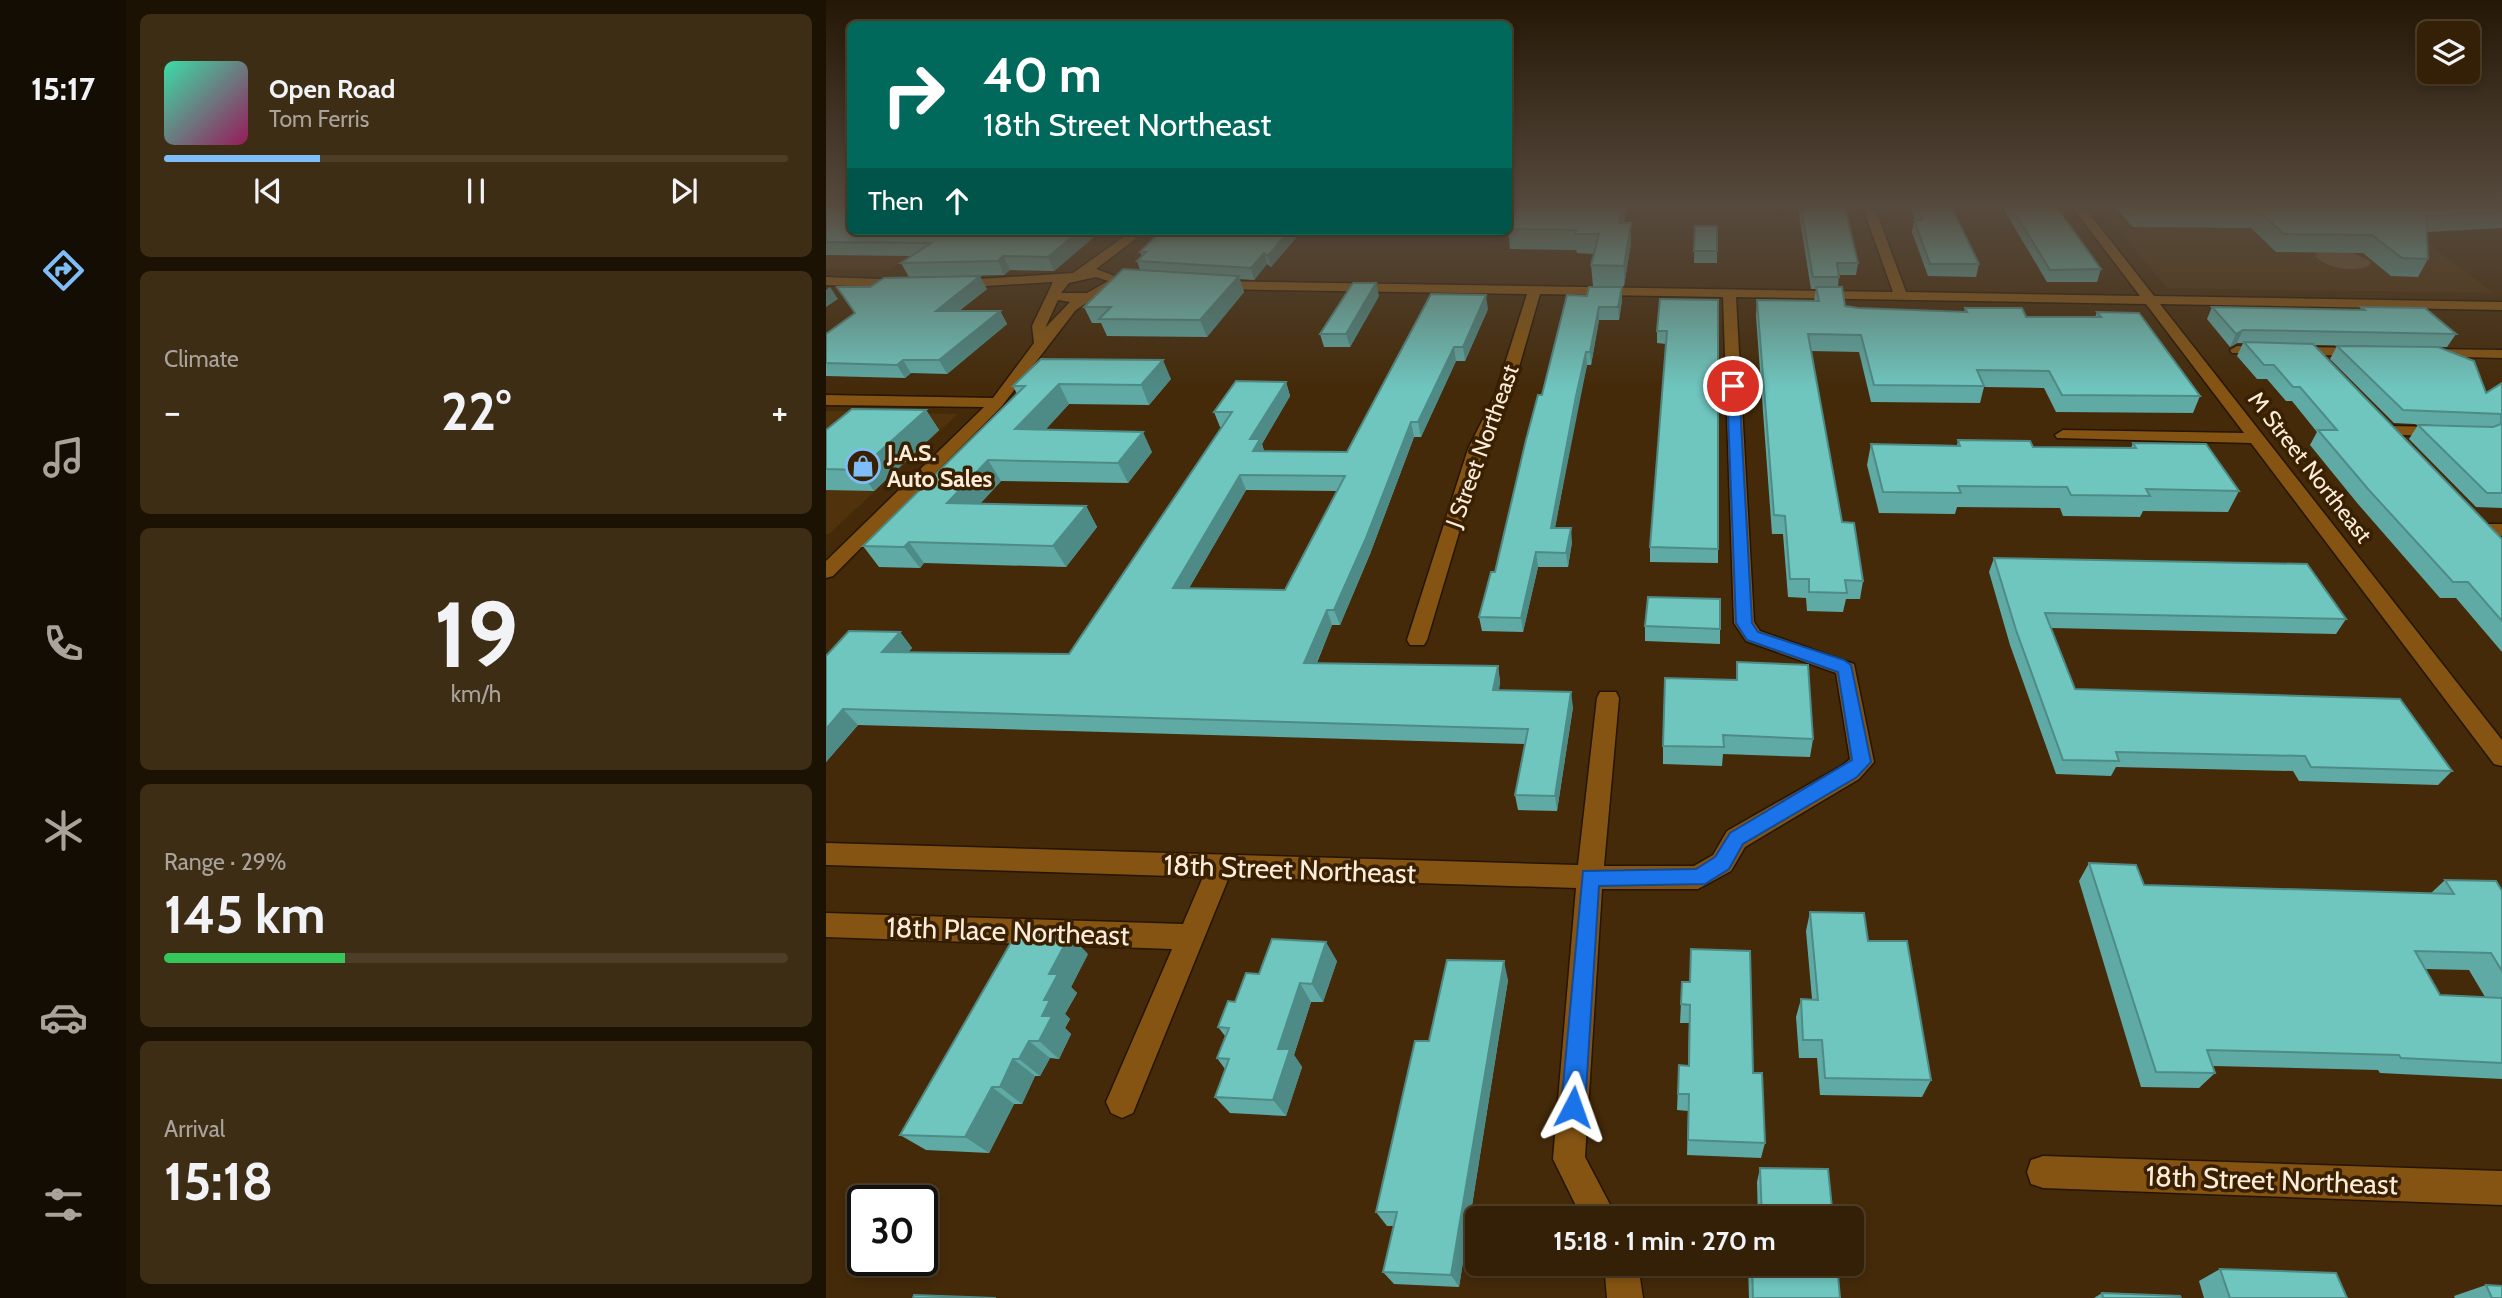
<!DOCTYPE html>
<meta charset="utf-8">
<style>
body{margin:0;font-family:Cabin,sans-serif;background:#3e2d15;color:#f1f3f6;height:100vh;display:flex;flex-direction:column;font-size:26px;white-space:nowrap}
*{box-sizing:border-box;margin:0}
p{font-size:23px;color:#a9a39b}
.icon{flex:none;width:38px;height:38px;fill:none;stroke:currentColor;stroke-width:2;stroke-linecap:round;stroke-linejoin:round}
.map{position:relative;flex:1;overflow:hidden}
.panel{display:flex;flex-direction:column;gap:14px;padding:14px;background:#1c1204;width:700px}
.panel>*{flex:none}
.banner{position:absolute;left:21px;top:21px;width:665px;height:214px;border-radius:10px;box-shadow:0 4px 10px #0003,0 0 0 2px #4e3e28;background:#00695c;color:#fff;overflow:hidden}
.fabs{position:absolute;left:1591px;top:21px;display:grid;gap:14px}
.fabs a{display:grid;place-items:center;width:63px;height:63px;border-radius:10px;background:#332007;box-shadow:0 4px 10px #0003,0 0 0 2px #4e3e28;font-size:35px}
.speed{position:absolute;left:21px;top:1185px;display:flex;gap:14px;font-size:35px;font-weight:700;text-align:center}
.speed>*{display:grid;place-content:center;width:91px;height:91px;border-radius:50%;background:#332007;box-shadow:0 4px 10px #0003,0 0 0 2px #4e3e28;line-height:1}
.speed .limit{border:4px solid #111;border-radius:10px;background:#fff;color:#111}
.pin{position:absolute;display:grid;place-items:center;width:60px;height:60px;color:#fff;margin:-30px;border:4px solid #fff;border-radius:50%;box-shadow:0 2px 7px #0007}
.me{position:absolute;width:77px;margin:-38px;rotate:4deg;stroke-linejoin:round;filter:drop-shadow(0 0 5px #0008)}
.turn{display:flex;align-items:center;gap:24px;height:147px;padding:0 21px;font-size:32px}
.turn .icon{width:91px;height:91px;stroke-width:2.5}
.turn b{display:block;font-size:49px;line-height:60px}
.then{display:flex;align-items:center;height:66px;padding:0 21px;background:#0003;gap:14px;font-size:26px}
.big{font-size:52px;font-weight:800;line-height:1.1}
.panel .card{flex:1;display:flex;flex-direction:column;justify-content:center;gap:10px;min-width:0;padding:0 24px;border-radius:10px;background:#3e2d15}
.panel .dial{align-items:center;gap:0}
.dial b{font-size:91px;line-height:1}
.song{display:flex;align-items:center;gap:21px}
.cover{width:84px;height:84px;border-radius:10px;background:linear-gradient(135deg,hsl(160 70% 55%),hsl(330 70% 35%))}
.played{height:7px;border-radius:4px;background:linear-gradient(90deg,#7fbdf9 25%,#4e3e28 25%)}
.keys{display:flex;justify-content:space-around;direction:ltr}
.heat{display:flex;justify-content:space-between;align-items:center;font-size:38px;direction:ltr}
.charge{height:10px;border-radius:5px;background:linear-gradient(90deg,#34c759 29%,#4e3e28 0)}
.trip{position:absolute;left:639px;top:1206px;width:399px;height:70px;border-radius:10px;background:#332007;box-shadow:0 4px 10px #0003,0 0 0 2px #4e3e28;font-weight:800;line-height:70px;text-align:center}
main{display:flex;flex:1;min-height:0}
.tab-bar{display:flex;flex-direction:column;width:126px;justify-content:space-around;align-items:center;background:#140d03;color:#a9a39b}
.tab-bar .icon{width:49px;height:49px}
.tab-bar .active{color:#7fbdf9}
.tab-bar b{font-size:32px;color:#f1f3f6}
.map>svg:first-child{display:block}
.built{fill:#50330d}
.green{fill:#6a5032}
.lines{fill:none;stroke-linecap:round;stroke-linejoin:round}
.minor-casing{stroke:#241503;stroke-width:3}
.minor{fill:#855412;fill-rule:evenodd}
.wall{fill:#5faaa4;fill-rule:evenodd}
.shaded-wall{fill:#4e8b86}
.building{fill:#6fc6bf;stroke:#4e8b86;stroke-width:2;fill-rule:evenodd}
.route{fill:#1a73e8;stroke:#114b97;stroke-width:2}
.labels{text-anchor:middle;dominant-baseline:central;stroke-width:7;stroke-linejoin:round;paint-order:stroke}
.street-label{font-size:23px;fill:#fdecda;stroke:#392000}
.poi-label{font-size:23px;font-weight:bold;fill:#fdecda;stroke:#392000;text-anchor:start}
.near-street-label{font-size:28px;fill:#fdecda;stroke:#392000}
</style>
<main>
<nav class="tab-bar">
<b>15:17</b>
<svg class="icon active" aria-label="directions" viewBox="0 0 24 24"><path d="M12 3l9 9-9 9-9-9zM9 14v-3h6M13 9l2 2-2 2"/></svg>
<svg class="icon" aria-label="music" viewBox="0 0 24 24"><path d="M9 18V5l10-2v13"/><circle cx="6" cy="18" r="3"/><circle cx="16" cy="16" r="3"/></svg>
<svg class="icon" aria-label="phone" viewBox="0 0 24 24"><path d="M5 4h4l2 5-3 2q2 4 5 5l2-3 5 2v4C11 20 4 13 5 4z"/></svg>
<svg class="icon" aria-label="climate" viewBox="0 0 24 24"><path d="M12 3v18M4 7l16 10M4 17L20 7"/></svg>
<svg class="icon" aria-label="car" viewBox="0 0 24 24"><path d="M5 17H2v-5l4-1 3-4h7l3 4 3 1v5h-3M9 17h6M6 11h13"/><circle cx="7" cy="17" r="2"/><circle cx="17" cy="17" r="2"/></svg>
<svg class="icon" aria-label="filters" viewBox="0 0 24 24"><path d="M4 7h16M4 17h16"/><circle cx="9" cy="7" r="2"/><circle cx="15" cy="17" r="2"/></svg>
</nav>
<section class="panel">
<div class="card">
<div class="song"><i class="cover"></i><div><b>Open Road</b><p>Tom Ferris</p></div></div>
<div class="played"></div>
<div class="keys"><svg class="icon" aria-label="previous" viewBox="0 0 24 24"><path d="M18 5L8 12l10 7zM5 5v14"/></svg><svg class="icon" aria-label="pause" viewBox="0 0 24 24"><path d="M8 5v14M16 5v14"/></svg><svg class="icon" aria-label="next" viewBox="0 0 24 24"><path d="M6 5l10 7-10 7zM19 5v14"/></svg></div>
</div>
<div class="card"><p>Climate</p>
<div class="heat"><a>−</a><b class="big">22°</b><a>+</a></div>
</div>
<div class="card dial"><b>19</b><p>km/h</p></div>
<div class="card"><p>Range · 29%</p><b class="big">145 km</b><div class="charge"></div></div>
<div class="card"><p>Arrival</p><b class="big">15:18</b></div>
</section>
<div class="map">
<svg width="1676" height="1298" viewBox="0 0 1676 1298">
<rect width="100%" height="100%" fill="#442a09"/>
<!-- built -->
<g class="built">
<path d="M1274,208H1553L1668,293L1341,288Z"/>
<path d="M0,214L24,231H119L63,270L0,269Z"/>
<path d="M0,411L132,414L3,534H0Z"/>
</g>
<!-- green -->
<path class="green" d="M1493,250H1521L1544,261V265C1528,274 1501,268 1489,256Z"/>
<g class="lines">
<!-- minor casing -->
<g class="minor-casing">
<g id="minor">
<path d="M1037,208H1049L1080,292L1314,296L1247,208H1259L1328,296L1676,302V310L1334,304L1676,740V766L1668,764L1425,443L1231,438L1229,435L1237,430L1418,433L1320,304L910,297L928,622L934,631L1028,664L1048,762L1033,779L919,847L905,871L872,889H776L759,1157L791,1218H756L727,1159L750,888L403,877L307,1113L296,1118L285,1113L280,1102L346,949L0,937V913L357,924L377,877L0,865V843L752,865L771,698L774,692H790L793,698L778,866H868L887,855L901,831L1017,765L1024,759L1010,673L920,641L908,623L897,297L714,294L685,395L658,449L601,640L598,645H584L581,640L642,449L669,395L701,294L387,289L381,285L387,281L1067,292Z"/>
<path d="M306,231H320L270,269L294,278L295,281C283,297 264,298 249,311L176,406L7,576L0,578V561L158,407L0,405V395L167,398L208,343L206,326L227,282L128,288L122,284L123,281L247,273ZM270,277L282,281L261,293H235L243,283ZM232,300L244,302L220,327V326Z"/>
<path d="M0,277L78,280L84,284L78,288L0,285Z"/>
<path d="M1411,346L1537,348L1544,352L1537,356L1406,353L1404,350Z"/>
<path d="M1601,349L1676,350V358L1596,356L1594,353Z"/>
<path d="M1563,426L1617,427L1625,432L1617,437L1557,434V428Z"/>
<path d="M1659,524H1676V536L1653,534L1650,530Z"/>
<path d="M1217,1156L1676,1171V1205L1217,1188L1205,1184L1201,1172L1205,1160Z"/>
<path d="M778,1264H812L817,1298H781Z"/>
</g>
</g>
<!-- minor -->
<use href="#minor" class="minor"/>
</g>
<!-- wall -->
<g class="wall">
<path d="M0,208L275,231L228,271L184,270L178,275L83,277L75,263L86,256L0,255Z"/>
<path d="M691,208H801L798,223L805,243L798,286H767L765,265L768,254L751,253L750,250L684,249L682,229Z"/>
<path d="M972,208H1019L1032,263L1030,275H1013L1012,287L1019,306L1032,308L1138,312L1139,308L1200,317H1269L1271,312L1374,396L1367,413L1230,412L1218,388L1158,387L1154,403L1045,402L1033,352L985,351L1016,522L1037,581L1034,599H1020L1017,612L981,611L980,598L962,597L957,534H946L930,316L931,300L988,301L990,289H985Z"/>
<path d="M1085,208H1126L1153,264L1150,277L1102,276L1086,232L1088,220H1089Z"/>
<path d="M1177,208H1231L1275,269L1271,282H1221Z"/>
<path d="M1290,208H1676V228L1601,232L1602,259L1592,277L1565,276L1537,253L1450,252L1425,228L1307,227Z"/>
<path d="M869,226L891,251V263H868Z"/>
<path d="M332,231H476L445,267L441,264L428,280L413,279L418,292L381,337L281,336L275,323H266L258,307L314,270L311,261L316,256L314,252L332,235L331,232Z"/>
<path d="M11,287L161,289L133,311H174L181,324L121,374L85,373L79,378L0,376V334L29,313Z"/>
<path d="M796,287V300L793,320H773L765,365H761L751,410L729,528L746,542L742,567H712L697,632L656,631L653,617L669,572L761,296Z"/>
<path d="M553,296L524,347H498L494,334Z"/>
<path d="M834,299L892,549V563L824,562V547L840,344L831,343V331Z"/>
<path d="M1386,307L1534,310L1535,307L1630,334L1621,347L1488,345L1676,539V652L1630,598H1614L1532,504L1484,445L1491,432L1466,401H1460L1441,379H1431L1411,356L1417,343H1411L1404,347L1381,319Z"/>
<path d="M662,309L639,361H630L595,437H588L544,554L514,625H506L491,663L672,666L674,682L673,690L747,707L731,811L692,810L689,795L699,744L32,725L0,762V656L74,632L86,648L82,652L243,654L396,427H394L388,412L460,382L464,396L436,444L438,451L521,452ZM420,490L511,491L459,590L363,588Z"/>
<path d="M1511,346L1660,393L1676,383V508L1650,507L1583,439L1592,425H1608L1568,423L1504,359Z"/>
<path d="M345,379L323,405L243,404L219,430L326,452L302,483L175,481L154,504L260,506L271,527L240,567L98,563L94,568L53,567L37,546L191,394L187,386Z"/>
<path d="M100,410L113,430L48,491L0,490V430Z"/>
<path d="M1132,440L1207,447L1305,448L1307,443L1413,491L1402,512L1317,511L1314,517L1237,516L1234,508L1131,507L1129,514L1053,513L1041,465L1045,444L1131,445Z"/>
<path d="M1168,558L1520,619L1510,634L1225,628L1249,689L1626,771L1612,785L1473,781L1467,771L1290,767L1285,776L1230,774L1184,645L1163,572Z"/>
<path d="M819,626L894,629V644L819,641Z"/>
<path d="M911,662L987,739L984,757L897,754L896,766L837,764V746L910,680Z"/>
<path d="M1263,863L1318,885L1604,894L1619,880L1676,891V1079L1554,1073L1552,1070L1387,1066L1389,1073L1373,1088L1315,1087L1253,881ZM1599,969L1643,970L1659,997L1614,995Z"/>
<path d="M984,912L1042,941L1105,1080L1096,1097L994,1095L991,1058H973L970,1017L975,999H986L980,931Z"/>
<path d="M262,954L245,987L251,993L239,1014L244,1019L239,1028L245,1034L233,1059L224,1058L214,1076H209L196,1104H188L163,1153L100,1150L74,1135Z"/>
<path d="M511,961L497,1002H485L468,1055L476,1067L460,1116L404,1113L389,1097L399,1069L391,1058L399,1036L392,1027L409,1002L433,974Z"/>
<path d="M682,980L633,1287L568,1284L557,1272L568,1226H561L550,1212L603,1041Z"/>
<path d="M856,982L927,1073L939,1143L935,1158L861,1155L862,1111L851,1110L853,1065H862L863,1023H854Z"/>
<path d="M934,1168L1007,1218H932L931,1182Z"/>
<path d="M922,1264H1011L1014,1298H923Z"/>
<path d="M1394,1269L1521,1298H1378L1373,1281Z"/>
<path d="M1660,1285L1676,1298H1629L1628,1296Z"/>
<path d="M1276,1293L1355,1298H1268Z"/>
</g>
<!-- shaded-wall -->
<g class="shaded-wall">
<path d="M796,208H801L794,243L793,223Z"/>
<path d="M805,223V243L798,286V266Z"/>
<path d="M253,231H275L228,271L222,257Z"/>
<path d="M463,231H476L445,267L442,256Z"/>
<path d="M438,253L441,264L428,280L425,268Z"/>
<path d="M177,256L184,270L178,275L172,261Z"/>
<path d="M154,276L161,289L117,323L110,311Z"/>
<path d="M413,276L418,292L381,337L374,320Z"/>
<path d="M550,283L553,296L524,347L520,334Z"/>
<path d="M4,287L12,299L0,307V290Z"/>
<path d="M796,287V300L793,320L792,307Z"/>
<path d="M660,295L662,309L639,361L637,347Z"/>
<path d="M773,307V320L765,365L764,352Z"/>
<path d="M174,311L181,324L121,374L113,360Z"/>
<path d="M1417,330L1411,343L1404,347L1410,334Z"/>
<path d="M628,347L630,361L595,437L592,422Z"/>
<path d="M760,352L761,365L726,542L725,528Z"/>
<path d="M77,360L85,373L79,378L71,365Z"/>
<path d="M337,360L345,379L323,405L315,385Z"/>
<path d="M460,382L464,396L436,444L439,454L432,466L424,439Z"/>
<path d="M233,384L243,404L201,450L189,429Z"/>
<path d="M100,410L113,430L48,491L33,470Z"/>
<path d="M585,422L588,437L544,554L514,625L508,610Z"/>
<path d="M317,432L326,452L302,483L292,463Z"/>
<path d="M162,460L175,481L135,524L121,503Z"/>
<path d="M414,475L420,490L354,604L347,588Z"/>
<path d="M260,506L271,527L240,567L227,546Z"/>
<path d="M745,528L746,542L742,567L740,553Z"/>
<path d="M83,542L98,563L94,568L78,547Z"/>
<path d="M710,552L712,567L697,632L695,618Z"/>
<path d="M501,610L506,625L484,678L478,663Z"/>
<path d="M74,632L86,648L70,668L56,652Z"/>
<path d="M672,666L674,682L670,705L667,690Z"/>
<path d="M745,692L747,707L731,811L729,796Z"/>
<path d="M17,709L32,725L0,762V729Z"/>
<path d="M244,935L262,954L245,987L251,993L239,1014L244,1019L239,1028L245,1034L233,1059L213,1041L218,1000L223,974Z"/>
<path d="M500,942L511,961L497,1002L486,984Z"/>
<path d="M678,961L682,980L633,1287L625,1275Z"/>
<path d="M474,983L485,1002L468,1055L476,1067L460,1116L447,1100L452,1049Z"/>
<path d="M203,1041L224,1058L214,1076L193,1059Z"/>
<path d="M187,1059L209,1076L196,1104L174,1087Z"/>
<path d="M166,1087L188,1104L163,1153L139,1137Z"/>
</g>
<!-- building -->
<g class="building">
<path d="M0,208H24V231H253L222,257L177,256L172,261L75,263L105,243L0,242Z"/>
<path d="M691,208H796L793,223H805L798,266L765,265L773,234H749L750,230L682,229Z"/>
<path d="M975,208H1019L1032,263H1011L1013,277H987Z"/>
<path d="M1091,208H1126L1153,264H1104L1088,220H1096Z"/>
<path d="M1186,208H1231L1275,269L1224,270Z"/>
<path d="M1311,208H1676V211L1600,216L1602,259L1576,258L1546,235L1458,234L1433,211L1312,210Z"/>
<path d="M869,226H891V251H868Z"/>
<path d="M332,231H463L442,256L438,253L425,268L311,261L320,252H314L334,232H331Z"/>
<path d="M297,269L413,276L374,320L273,319L285,307H258Z"/>
<path d="M154,276L110,311H174L113,360H77L71,365L0,363V334L29,313L11,287H44L58,278Z"/>
<path d="M527,283H550L520,334H494Z"/>
<path d="M763,287H796L792,307H773L764,352H760L750,396L725,528H745L740,553L710,552L695,618L653,617L665,572H669L700,440L712,395H716L741,295L761,296Z"/>
<path d="M990,287H1016L1019,306L1032,308L1141,312L1139,308H1196L1200,317H1275L1271,312L1313,313L1374,396L1236,395L1223,371L1151,370L1158,386L1048,385L1035,335L982,334L1016,522L1028,523L1037,581L1019,580L1021,593L983,592V579H964L959,516L948,515L931,300L993,301Z"/>
<path d="M605,294L660,295L637,347H628L592,422H585L540,538L508,610H501L478,663L672,666L667,690L745,692L729,796L689,795L702,729L17,709L0,729V656L23,631L74,632L56,652L243,654L406,412H388L410,381L460,382L424,439H434L427,451L521,452ZM414,475L519,476L459,590L347,588Z"/>
<path d="M834,299L892,300V549L824,547L841,331H831Z"/>
<path d="M1386,307L1539,310L1535,307L1599,308L1630,334L1417,330L1410,334Z"/>
<path d="M1418,342L1487,344L1676,539V621L1642,582H1627L1542,489L1492,430H1511L1474,387H1467L1448,365H1438Z"/>
<path d="M1511,346L1612,347L1648,361L1660,393L1676,383V493H1661L1592,425L1667,427L1675,424V414L1577,410Z"/>
<path d="M215,359L337,360L315,385L233,384L189,429L317,432L292,463L162,460L121,503L260,506L227,546L83,542L78,547L37,546L199,386H187Z"/>
<path d="M26,409L100,410L33,470L0,469V430Z"/>
<path d="M1132,440L1204,441L1207,447L1310,448L1307,443L1380,444L1413,491L1320,489L1324,496L1245,495L1241,487L1132,486L1135,493L1057,492L1045,444L1134,446Z"/>
<path d="M1168,558L1481,564L1520,619L1219,613L1249,689L1574,699L1626,771L1485,767L1479,756L1290,752L1293,761L1237,760L1190,630Z"/>
<path d="M822,597L894,599V629L819,626Z"/>
<path d="M911,662L982,665L987,739L897,735L898,747L837,746L839,678L911,680Z"/>
<path d="M1263,863L1310,865L1318,885L1628,894L1619,880L1670,881L1676,891V971L1665,953L1589,951L1614,995L1676,998V1063L1575,1058L1573,1055L1381,1050L1389,1073L1330,1072Z"/>
<path d="M984,912L1038,913L1042,941H1081L1105,1080L999,1078L996,1040H977L975,999L992,1000Z"/>
<path d="M191,932L244,935L223,974H232L218,1000H224L216,1016H226L213,1041H203L193,1059H187L174,1087H166L139,1137L74,1135Z"/>
<path d="M446,939L500,942L486,984L474,983L452,1049H464L447,1100L389,1097L403,1059L391,1058L403,1028L392,1027L402,1001L409,1002L420,973L433,974Z"/>
<path d="M865,949L924,951L927,1073H936L939,1143L862,1140L863,1094H852L853,1065L863,1066L864,1005L855,1004L856,982H864Z"/>
<path d="M621,960L678,961L625,1275L557,1272L571,1212H550L589,1041H603Z"/>
<path d="M934,1168L1002,1169L1007,1218H936Z"/>
<path d="M926,1264H1011L1014,1298H927Z"/>
<path d="M1394,1269L1510,1273L1521,1298H1404Z"/>
<path d="M1660,1285L1676,1286V1298H1666Z"/>
<path d="M1276,1293L1354,1296L1355,1298H1277Z"/>
<path d="M88,1295L170,1298H87Z"/>
</g>
<!-- sky -->
<linearGradient id="sky" x2="0" y2="1"><stop stop-color="#251705"/><stop offset="0.53" stop-color="#564a3e"/><stop offset="1" stop-color="#564a3e" stop-opacity="0"/></linearGradient>
<rect width="1676" height="389" fill="url(#sky)"/>
<!-- route -->
<path class="route" d="M907,382L913,386L926,623L932,632L1018,660L1025,665L1045,762L1031,777L917,844L903,869L879,884L773,886L759,1107L755,1115L747,1119L738,1115L735,1107L757,871L870,869L889,857L904,833L1026,760L1012,672L921,640L910,623L901,386Z"/>
<!-- icons -->
<defs>
<g id="shop-ring" transform="scale(1.75)"><circle r="9.5" fill="#392000" stroke="#7fbdf9" stroke-width="1.5"/><path d="M-5-2.5h2.3a2.7 3.5 0 0 1 5.4 0H5L5.5 6h-11ZM-1.5-2.5h3a1.5 2.3 0 0 0-3 0Z" fill="#7fbdf9"/></g>
</defs>
<g fill-rule="evenodd">
<use href="#shop-ring" x="37" y="466"/>
</g>
<g class="labels">
<!-- street labels -->
<g class="street-label">
<text transform="translate(656 446) rotate(-70)">J Street Northeast</text>
<text transform="translate(1484 467) rotate(52)">M Street Northeast</text>
</g>
<!-- poi labels -->
<g class="poi-label">
<text x="61" y="453">J.A.S.<tspan x="61" dy="26">Auto Sales</tspan></text>
</g>
<!-- near-street labels -->
<g class="near-street-label">
<text transform="translate(464 869) rotate(2)">18th Street Northeast</text>
<text transform="translate(182 931) rotate(2)">18th Place Northeast</text>
<text transform="translate(1446 1180) rotate(2)">18th Street Northeast</text>
</g>
</g>
</svg>
<div class="fabs">
<a><svg class="icon" aria-label="layers" viewBox="0 0 24 24"><path d="M12 4l9 5-9 5-9-5zM3 14l9 5 9-5"/></svg></a>
</div>
<div class="speed"><div class="limit">30</div></div>
<div class="pin" style="left:907px;top:386px;background:#d93025"><svg class="icon" aria-label="arrive" viewBox="0 0 24 24"><path d="M6 21V4h12l-3 4 3 4H6"/></svg></div>
<svg class="me" style="left:747px;top:1107px" viewBox="-20 -20 40 40"><path d="M0-17L14 15 0 8-14 15z" fill="#1a73e8" stroke="#fff" stroke-width="4"/></svg>
<div class="trip">15:18 · 1 min · 270 m</div>
<div class="banner">
<div class="turn"><svg class="icon" aria-label="right" viewBox="0 0 24 24"><path d="M7 20v-9h11M14 6l5 5-5 5"/></svg><div><b>40 m</b>18th Street Northeast</div></div>
<div class="then">Then<svg class="icon" aria-label="ahead" viewBox="0 0 24 24"><path d="M12 20V5M6 11l6-6 6 6"/></svg></div>
</div>
</div>
</main>
